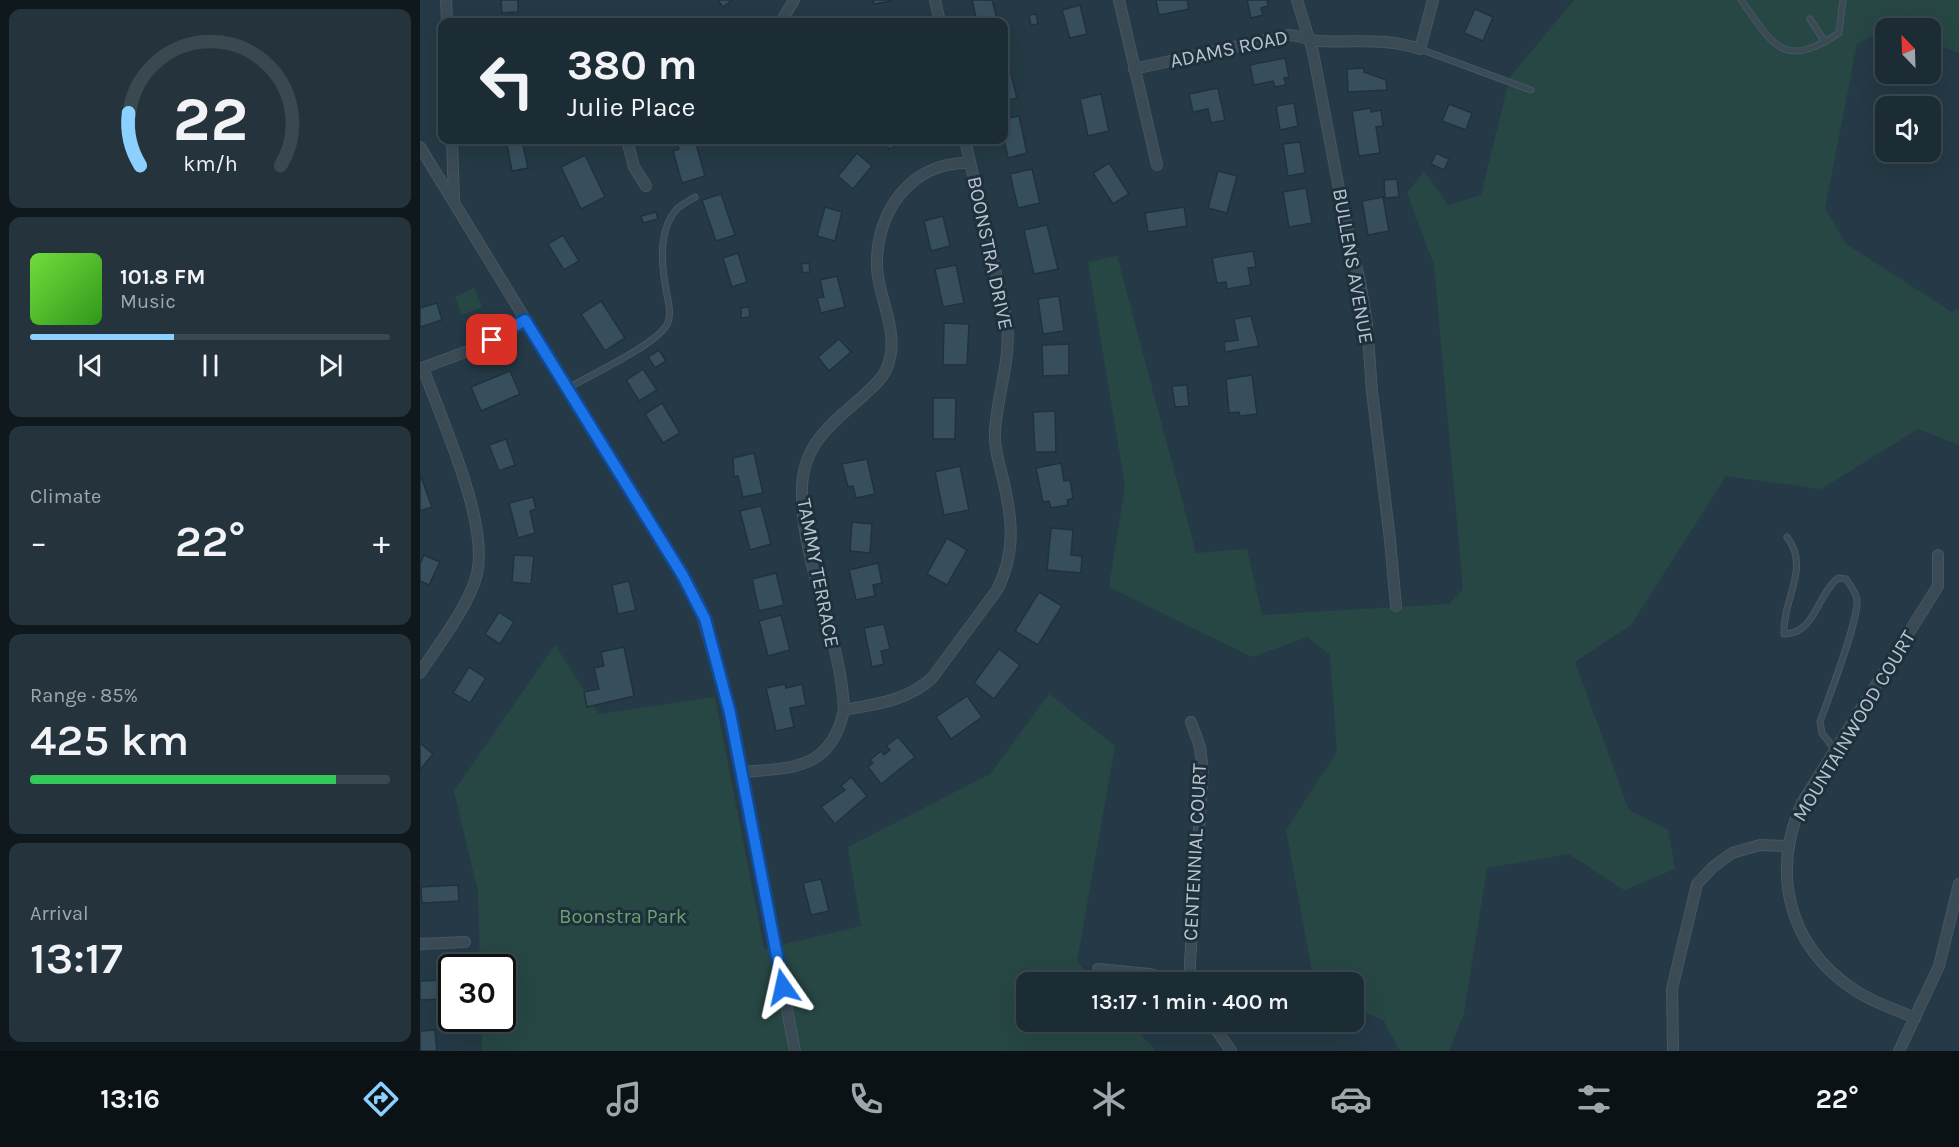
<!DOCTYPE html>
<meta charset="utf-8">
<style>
body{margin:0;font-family:Karla,sans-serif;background:#25343c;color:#f1f3f6;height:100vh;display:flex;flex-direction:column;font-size:22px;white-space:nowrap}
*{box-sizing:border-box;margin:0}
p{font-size:20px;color:#a0a7ac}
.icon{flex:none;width:33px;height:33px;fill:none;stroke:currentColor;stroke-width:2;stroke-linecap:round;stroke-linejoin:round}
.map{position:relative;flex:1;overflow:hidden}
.panel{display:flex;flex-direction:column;gap:9px;padding:9px;background:#0f181d;width:420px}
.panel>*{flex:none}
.banner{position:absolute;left:18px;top:18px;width:570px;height:126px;border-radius:12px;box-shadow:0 6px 24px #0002,0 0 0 2px #3a484f;background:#1c2c34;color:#f1f3f6;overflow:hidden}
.needle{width:39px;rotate:337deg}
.tools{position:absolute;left:1455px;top:18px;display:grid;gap:12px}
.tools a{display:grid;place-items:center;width:66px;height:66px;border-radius:12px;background:#1c2c34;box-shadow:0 6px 24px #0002,0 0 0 2px #3a484f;font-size:30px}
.speed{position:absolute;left:18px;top:954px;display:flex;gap:12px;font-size:30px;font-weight:700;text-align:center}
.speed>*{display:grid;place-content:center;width:78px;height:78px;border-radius:50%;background:#1c2c34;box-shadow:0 6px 24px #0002,0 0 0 2px #3a484f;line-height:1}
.speed .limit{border:3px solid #111;border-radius:9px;background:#fff;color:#111}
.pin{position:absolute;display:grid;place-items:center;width:51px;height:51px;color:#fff;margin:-26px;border-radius:12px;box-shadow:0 3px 9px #0006}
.me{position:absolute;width:66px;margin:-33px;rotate:349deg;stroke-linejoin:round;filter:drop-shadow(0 0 4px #0008)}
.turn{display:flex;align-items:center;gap:21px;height:126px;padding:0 30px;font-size:27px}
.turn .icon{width:78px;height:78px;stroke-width:2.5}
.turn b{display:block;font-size:42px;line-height:51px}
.big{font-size:45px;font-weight:600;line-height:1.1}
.panel .card{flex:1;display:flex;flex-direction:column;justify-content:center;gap:9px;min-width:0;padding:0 21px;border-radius:12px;background:#25343c}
.panel .dial{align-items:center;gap:0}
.dial svg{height:156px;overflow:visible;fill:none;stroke:#3a484f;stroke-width:7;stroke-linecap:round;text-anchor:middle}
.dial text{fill:#f1f3f6;stroke:none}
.song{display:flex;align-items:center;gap:18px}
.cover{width:72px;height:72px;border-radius:9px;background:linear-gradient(135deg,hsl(100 70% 55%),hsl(110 70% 35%))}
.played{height:6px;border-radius:3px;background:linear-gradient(90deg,#8cd0ff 40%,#3a484f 40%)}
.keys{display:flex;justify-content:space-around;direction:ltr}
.heat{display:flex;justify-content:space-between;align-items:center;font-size:33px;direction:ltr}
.charge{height:9px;border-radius:4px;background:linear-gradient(90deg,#34c759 85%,#3a484f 0)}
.trip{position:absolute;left:596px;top:972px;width:348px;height:60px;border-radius:12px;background:#1c2c34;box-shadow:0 6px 24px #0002,0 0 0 2px #3a484f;font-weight:600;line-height:60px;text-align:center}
.tabs{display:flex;height:96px;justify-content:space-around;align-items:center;background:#0b1215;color:#a0a7ac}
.tabs .icon{width:42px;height:42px}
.tabs .active{color:#8cd0ff}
.tabs b{font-size:27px;color:#f1f3f6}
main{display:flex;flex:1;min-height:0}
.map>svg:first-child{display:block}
.green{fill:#274744}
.building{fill:#374f5d;stroke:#20323d;stroke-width:1.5}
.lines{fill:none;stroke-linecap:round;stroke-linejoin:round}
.lane-casing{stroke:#465762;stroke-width:7}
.street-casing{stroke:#465762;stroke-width:12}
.lane{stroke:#3a4b55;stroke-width:5}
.street{stroke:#3a4b55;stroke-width:10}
.route-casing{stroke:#114b97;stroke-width:15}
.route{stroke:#1a73e8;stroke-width:10}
.labels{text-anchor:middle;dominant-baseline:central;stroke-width:6;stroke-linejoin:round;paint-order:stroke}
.street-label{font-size:20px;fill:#b8c5cf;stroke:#1e303b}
.park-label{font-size:20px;fill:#6da26e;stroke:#1e303b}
</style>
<main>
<section class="panel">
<div class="card dial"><svg viewBox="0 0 100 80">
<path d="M14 69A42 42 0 1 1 86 69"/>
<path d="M14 69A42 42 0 0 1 8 42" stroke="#8cd0ff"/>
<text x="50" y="56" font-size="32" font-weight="700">22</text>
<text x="50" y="72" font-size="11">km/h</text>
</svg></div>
<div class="card">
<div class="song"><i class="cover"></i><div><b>101.8 FM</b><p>Music</p></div></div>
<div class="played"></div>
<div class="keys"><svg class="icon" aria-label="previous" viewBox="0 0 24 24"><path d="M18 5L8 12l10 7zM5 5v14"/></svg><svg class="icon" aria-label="pause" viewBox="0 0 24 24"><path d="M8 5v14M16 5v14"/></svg><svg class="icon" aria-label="next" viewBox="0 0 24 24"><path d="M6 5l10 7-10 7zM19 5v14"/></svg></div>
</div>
<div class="card"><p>Climate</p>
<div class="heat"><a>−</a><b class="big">22°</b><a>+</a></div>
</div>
<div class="card"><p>Range · 85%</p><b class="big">425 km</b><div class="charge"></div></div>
<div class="card"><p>Arrival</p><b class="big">13:17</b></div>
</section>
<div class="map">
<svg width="1539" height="1051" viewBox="0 0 1539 1051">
<rect width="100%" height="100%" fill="#253a46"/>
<!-- green -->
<g class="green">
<path d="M1154,0H1539V53L1511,43L1510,28L1470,27L1437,44L1405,208L1426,244L1532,312L1539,307V445L1498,429L1401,489L1306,476L1211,625L1155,662L1209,810L1248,830L1255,869L1204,890L1149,854L1067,868L1044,1013L1029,1051H980L963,1020L933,1008V982H894L866,830L917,752L910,655L888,637L832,657L689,587L705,486L668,262L697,256L776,553L827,549L842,615L1029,604L1043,589L1014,265L987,193L1004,171L1028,205L1061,195L1090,77Z"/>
<path d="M54,288L62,307L42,315L35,297Z"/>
<path d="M135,645L179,714L295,697L344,949L441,926L428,847L570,774L629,694L695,746L657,961L676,982H606V1022H710L736,1051H62V1019L82,1018V968L60,967L58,891L34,791Z"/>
</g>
<!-- building -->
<g class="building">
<path d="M81,0H98V12L82,13Z"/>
<path d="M298,0H312L303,7Z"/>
<path d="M453,0H472V1L454,4Z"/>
<path d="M552,0H572L578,22H557Z"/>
<path d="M736,0H767L769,9L739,15Z"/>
<path d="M827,0H847L848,6L841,8L843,15L831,18Z"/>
<path d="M660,5L667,34L650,38L642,10Z"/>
<path d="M1055,9L1073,17L1063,41L1044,33Z"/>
<path d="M616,14L618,24L611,25L609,15Z"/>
<path d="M865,58L869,77L864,78L866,85L855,87L853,81L834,85L830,65Z"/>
<path d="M587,59L597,98L584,101V60Z"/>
<path d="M944,68V72L966,80L967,90L928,92L927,69Z"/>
<path d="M798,88L805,120L791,123L788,109L773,112L769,94Z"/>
<path d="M681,94L689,131L668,136L660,99Z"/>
<path d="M874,103L878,126L860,130L856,106Z"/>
<path d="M1029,104L1052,113L1046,130L1022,121Z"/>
<path d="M951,108V112L961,110L963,126L956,127L960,153L939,156L932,111Z"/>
<path d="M599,116L607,153L588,158L584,139V119Z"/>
<path d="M275,140L285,176L262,183L253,151L259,149L257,143Z"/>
<path d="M465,140H490L469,149Z"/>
<path d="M102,141L108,168L92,171L87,144Z"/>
<path d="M880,142L885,173L868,176L863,144Z"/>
<path d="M437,153L452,166L433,189L418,176Z"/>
<path d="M1016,153L1029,159L1024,170L1011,164Z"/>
<path d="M165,155L185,197L161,209L141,167Z"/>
<path d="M689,163L709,194L693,204L673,173Z"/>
<path d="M612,169L620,203L598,208L590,174Z"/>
<path d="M798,171L817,176L807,213L788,208Z"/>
<path d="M977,179L979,197L965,198L964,180Z"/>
<path d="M886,188L892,223L869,227L863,192Z"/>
<path d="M301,194L315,235L296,241L282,200Z"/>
<path d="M963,197L969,231L948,235L942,201Z"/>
<path d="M405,207L422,212L415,241L397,236Z"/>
<path d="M764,207L767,226L728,232L725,213Z"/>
<path d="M236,212L238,219L223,223L221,216Z"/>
<path d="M523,216L530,246L511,251L504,221Z"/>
<path d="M627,225L638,269L614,274L604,230Z"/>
<path d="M143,235L159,261L144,270L128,244Z"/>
<path d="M833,251L836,267L828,268L831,285L807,289L806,282L797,283L792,258Z"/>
<path d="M318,253L327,282L312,287L303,258Z"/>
<path d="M389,263L390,272L383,273L381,264Z"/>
<path d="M536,265L544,303L523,307L515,269Z"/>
<path d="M417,276L425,307L401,313L397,298L404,297L400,280Z"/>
<path d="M639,296L644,331L623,334L618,299Z"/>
<path d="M181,301L205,338L185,351L161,314Z"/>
<path d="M17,303L22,320L0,327V308Z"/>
<path d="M329,307L330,317L321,318V308Z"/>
<path d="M831,316L839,346L805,352L804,342L818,340L814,319Z"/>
<path d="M524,323L549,324L547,365H523Z"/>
<path d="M419,339L431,352L409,371L398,357Z"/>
<path d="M649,344V375L623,376L622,345Z"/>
<path d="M239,350L246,361L235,368L228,357Z"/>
<path d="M223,369L237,390L219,401L206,380Z"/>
<path d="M90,371L100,394L61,411L51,387Z"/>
<path d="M832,375L837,414L820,416L819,412L809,413L806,379Z"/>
<path d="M767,385L769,406L755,407L752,386Z"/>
<path d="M513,398H536L535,439H513Z"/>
<path d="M242,403L260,433L243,443L225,414Z"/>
<path d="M635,411L636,452H615L613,412Z"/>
<path d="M86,439L95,465L79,471L69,445Z"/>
<path d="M334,453L343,493L323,497L318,476L314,477L313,458Z"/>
<path d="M447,459L455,494L436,498L433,486L428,487L422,464Z"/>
<path d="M641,463L644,481L650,480L653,498L647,500L648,505L631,508L629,501L623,502L616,468Z"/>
<path d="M540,466L549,510L524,515L515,472Z"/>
<path d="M0,474L12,507L0,511Z"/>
<path d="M113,497L116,509L110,511L115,533L98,538L89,503Z"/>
<path d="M341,506L351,544L330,550L320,511Z"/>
<path d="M432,522L452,524L450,553L430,551Z"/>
<path d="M631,528L653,530L651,555L662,556L661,573L627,570Z"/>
<path d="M527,538L547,550L527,585L507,574Z"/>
<path d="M4,555L20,562L9,585L0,581V564Z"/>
<path d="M94,555L114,556L111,584L92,582Z"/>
<path d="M458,563L462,583L453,585L455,596L436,600L429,570Z"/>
<path d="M356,573L364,605L339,611L332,579Z"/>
<path d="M209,581L216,610L198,614L192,585Z"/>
<path d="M619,592L642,606L618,645L595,631Z"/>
<path d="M79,612L94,622L80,644L65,634Z"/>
<path d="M361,615L370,650L348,656L339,621Z"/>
<path d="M464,624L470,649L461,651L464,664L452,667L444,628Z"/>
<path d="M204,647L214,696L167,707L164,692L179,689L174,668L184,666L181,652Z"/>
<path d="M579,649L600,665L574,699L554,683Z"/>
<path d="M49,667L66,678L50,703L33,693Z"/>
<path d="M365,684L366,688L382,684L386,705L370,708L374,727L356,731L346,688Z"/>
<path d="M547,696L562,717L531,739L516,717Z"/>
<path d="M478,737L495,757L461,784L448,767L453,763L450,760L461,751L464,755L470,750L466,746Z"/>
<path d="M0,743L13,754L0,770Z"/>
<path d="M431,777L447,796L415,824L401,807L425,790L421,786Z"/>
<path d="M401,879L409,911L391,915L383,883Z"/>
<path d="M38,885L39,901L2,903L1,887Z"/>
<path d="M25,980V999L0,1000V981Z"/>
<path d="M15,1030L17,1051H0V1031Z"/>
</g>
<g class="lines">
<!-- lane casing -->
<g class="lane-casing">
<g id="lane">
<path d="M1321,0C1354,46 1363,70 1419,33L1423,0"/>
<path d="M1390,19L1405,42"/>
<path d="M1000,49L1111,90"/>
<path d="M148,388C171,375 233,346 246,326C252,317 249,305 247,295C242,269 237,232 256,210C260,205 269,201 275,197"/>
<path d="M1367,537C1391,568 1362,600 1364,634C1395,634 1397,595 1418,578L1426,579C1431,586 1436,592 1437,600C1439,620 1408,699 1400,722L1402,733L1415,750"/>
</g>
</g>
<!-- street casing -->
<g class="street-casing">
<g id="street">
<path d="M26,0L27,22"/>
<path d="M515,0L520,22"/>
<path d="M699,0L737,165"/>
<path d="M877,0L893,52L924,215L940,282L947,324L952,391L970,540L976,606"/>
<path d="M361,22L374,0"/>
<path d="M714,69L868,35C880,35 889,41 900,41C936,43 964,37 1000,49L1013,0"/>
<path d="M32,140L34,200"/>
<path d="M207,140L214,167L226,186"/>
<path d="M0,147L278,602L310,713L375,1051"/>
<path d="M0,369L61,346L105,320"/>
<path d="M0,673C18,645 49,606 57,574C69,522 22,421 3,368"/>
<path d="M424,710C421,635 380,563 382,488C383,444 412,423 442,397C451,388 461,381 466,370C482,335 459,302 457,268C455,212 491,161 550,163"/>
<path d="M321,772C373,768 411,770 424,710C456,704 487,701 512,678L577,590C597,551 592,516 582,475C578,460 574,445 575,430C578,391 591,361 587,321L545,140"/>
<path d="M0,944L45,942"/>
<path d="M678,969L730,974L755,982"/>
<path d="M770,982V962L783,771L780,747L771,722"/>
<path d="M1495,1018C1475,1009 1451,1002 1433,989C1368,945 1351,873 1382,803L1518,586V555"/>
<path d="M791,1022L811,1051"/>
<path d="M1253,1051L1252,989L1277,884L1293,867L1312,853L1340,845L1368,846"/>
<path d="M1479,1051L1519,966L1539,884"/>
</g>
</g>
<!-- lane -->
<use href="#lane" class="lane"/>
<!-- street -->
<use href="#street" class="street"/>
</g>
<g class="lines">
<!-- route casing -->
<g class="route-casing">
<path id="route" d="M72,340L105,320L263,576L285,619L310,713L363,987"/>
</g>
<!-- route -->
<use href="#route" class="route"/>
</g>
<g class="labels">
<!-- street labels -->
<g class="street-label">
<text transform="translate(809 49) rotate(-12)">ADAMS ROAD</text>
<text transform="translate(570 253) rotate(78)">BOONSTRA DRIVE</text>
<text transform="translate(933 266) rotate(80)">BULLENS AVENUE</text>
<text transform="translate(398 573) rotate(79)">TAMMY TERRACE</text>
<text transform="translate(1434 726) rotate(-59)">MOUNTAINWOOD COURT</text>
<text transform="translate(775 852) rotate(-87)">CENTENNIAL COURT</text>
</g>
<!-- park labels -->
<g class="park-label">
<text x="203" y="916">Boonstra Park</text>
</g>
</g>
</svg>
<div class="tools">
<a><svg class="needle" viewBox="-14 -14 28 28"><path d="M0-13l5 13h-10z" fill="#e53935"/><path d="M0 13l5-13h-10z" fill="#a0a7ac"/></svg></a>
<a><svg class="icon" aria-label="sound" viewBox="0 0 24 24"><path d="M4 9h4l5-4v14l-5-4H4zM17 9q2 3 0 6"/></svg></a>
</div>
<div class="speed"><div class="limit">30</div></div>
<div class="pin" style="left:72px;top:340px;background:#d93025"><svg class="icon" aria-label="arrive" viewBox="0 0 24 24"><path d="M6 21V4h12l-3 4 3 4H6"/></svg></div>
<svg class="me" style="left:363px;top:987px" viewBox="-20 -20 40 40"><path d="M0-17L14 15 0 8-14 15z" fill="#1a73e8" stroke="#fff" stroke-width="4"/></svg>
<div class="trip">13:17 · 1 min · 400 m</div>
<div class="banner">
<div class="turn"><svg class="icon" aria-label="left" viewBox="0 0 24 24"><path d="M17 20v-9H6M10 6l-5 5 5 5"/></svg><div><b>380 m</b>Julie Place</div></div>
</div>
</div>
</main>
<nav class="tabs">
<b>13:16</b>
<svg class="icon active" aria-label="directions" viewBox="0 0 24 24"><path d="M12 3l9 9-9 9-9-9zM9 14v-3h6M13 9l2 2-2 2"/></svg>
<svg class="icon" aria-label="music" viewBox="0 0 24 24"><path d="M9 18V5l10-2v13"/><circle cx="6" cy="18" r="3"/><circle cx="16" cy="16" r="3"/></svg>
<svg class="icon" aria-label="phone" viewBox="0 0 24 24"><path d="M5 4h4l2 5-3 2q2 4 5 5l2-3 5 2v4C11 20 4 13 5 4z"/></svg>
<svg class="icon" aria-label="climate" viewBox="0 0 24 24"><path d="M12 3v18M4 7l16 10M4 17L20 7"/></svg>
<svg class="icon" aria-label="car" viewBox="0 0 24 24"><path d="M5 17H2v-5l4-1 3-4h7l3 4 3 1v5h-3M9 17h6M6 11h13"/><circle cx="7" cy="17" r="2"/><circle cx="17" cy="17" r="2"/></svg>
<svg class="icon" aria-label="filters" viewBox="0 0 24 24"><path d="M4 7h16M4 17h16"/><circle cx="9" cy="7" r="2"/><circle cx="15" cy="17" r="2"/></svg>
<b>22°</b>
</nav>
